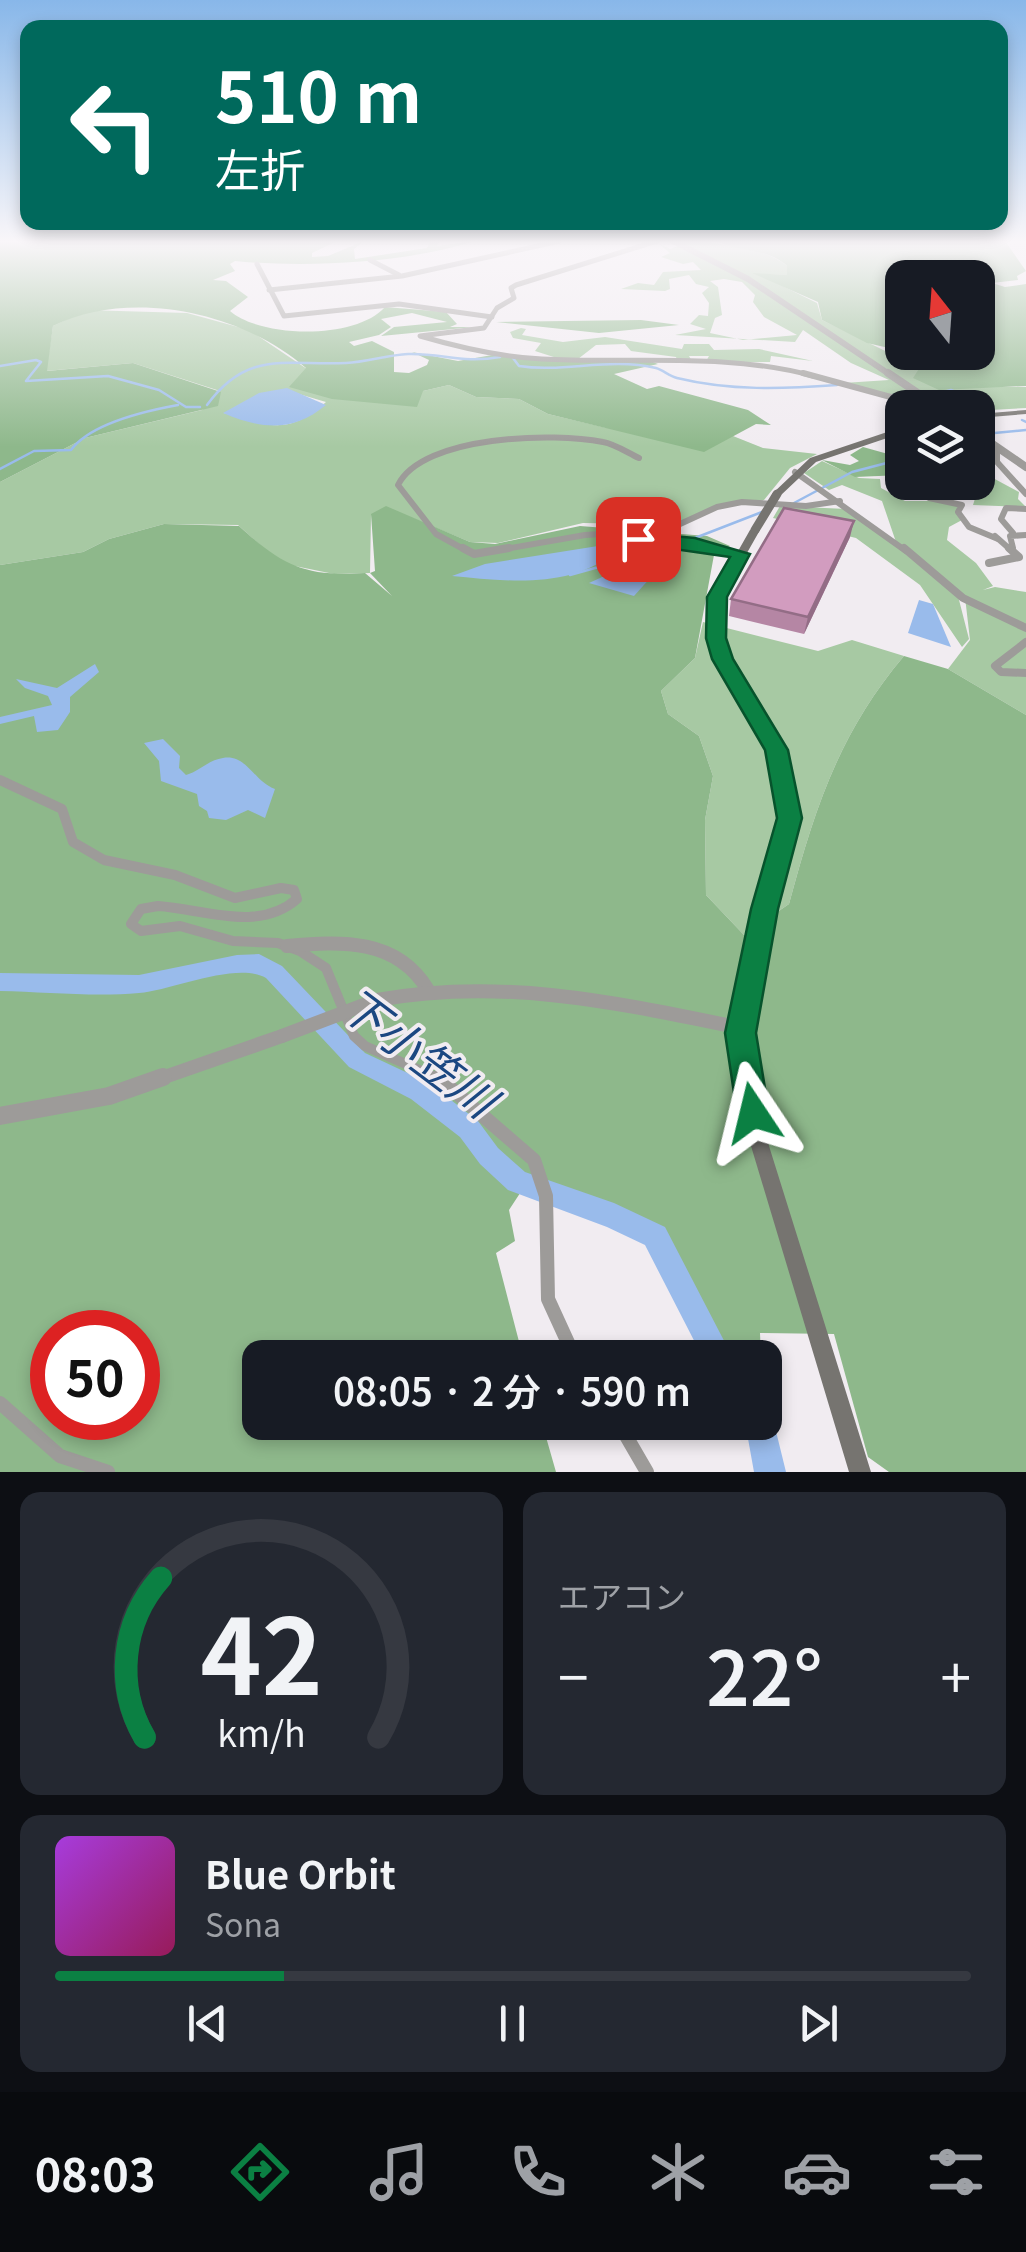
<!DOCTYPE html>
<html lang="ja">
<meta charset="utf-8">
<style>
body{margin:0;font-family:Georgia,"Noto Sans JP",serif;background:#242831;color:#f1f3f6;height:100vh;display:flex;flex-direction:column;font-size:38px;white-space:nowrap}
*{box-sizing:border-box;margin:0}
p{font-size:32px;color:#9ea1a6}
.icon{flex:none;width:55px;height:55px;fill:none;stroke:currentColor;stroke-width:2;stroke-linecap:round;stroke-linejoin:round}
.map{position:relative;height:1472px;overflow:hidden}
.side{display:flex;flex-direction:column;gap:20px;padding:20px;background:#0d0f14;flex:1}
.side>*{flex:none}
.guide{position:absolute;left:20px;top:20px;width:988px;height:210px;border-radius:20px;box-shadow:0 5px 15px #0003;background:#00695c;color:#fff;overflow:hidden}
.needle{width:65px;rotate:343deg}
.controls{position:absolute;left:885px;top:260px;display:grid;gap:20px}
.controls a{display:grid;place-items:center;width:110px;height:110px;border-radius:20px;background:#171b24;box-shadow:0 5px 15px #0003;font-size:50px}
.speed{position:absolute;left:30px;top:1310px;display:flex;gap:20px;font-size:50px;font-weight:700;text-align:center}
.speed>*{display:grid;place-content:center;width:130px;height:130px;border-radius:50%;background:#171b24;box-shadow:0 5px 15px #0003;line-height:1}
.speed .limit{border:15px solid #d22;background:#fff;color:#111}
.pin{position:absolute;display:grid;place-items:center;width:85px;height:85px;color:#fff;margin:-42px;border-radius:20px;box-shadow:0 5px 15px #0006}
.me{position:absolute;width:110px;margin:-55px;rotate:350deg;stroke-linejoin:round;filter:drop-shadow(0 0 8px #0008)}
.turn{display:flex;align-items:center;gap:35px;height:210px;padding:0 30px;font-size:45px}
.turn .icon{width:130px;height:130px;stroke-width:2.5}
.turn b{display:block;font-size:70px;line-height:85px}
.big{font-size:75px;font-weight:600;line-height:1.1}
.side .tile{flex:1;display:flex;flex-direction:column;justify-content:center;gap:15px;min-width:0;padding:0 35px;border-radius:20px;background:#242831}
.side .dial{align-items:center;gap:0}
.dial svg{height:260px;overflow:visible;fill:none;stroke:#363941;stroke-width:7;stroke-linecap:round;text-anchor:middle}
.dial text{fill:#f1f3f6;stroke:none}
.song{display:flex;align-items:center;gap:30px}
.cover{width:120px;height:120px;border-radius:15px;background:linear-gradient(135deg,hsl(280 70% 55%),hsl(330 70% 35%))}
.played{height:10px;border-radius:5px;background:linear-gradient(90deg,#0b8043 25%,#363941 25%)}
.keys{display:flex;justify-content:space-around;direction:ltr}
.heat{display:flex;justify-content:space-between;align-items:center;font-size:55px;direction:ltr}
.side .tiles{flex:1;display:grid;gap:20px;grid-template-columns:1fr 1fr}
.tile:last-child{grid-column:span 2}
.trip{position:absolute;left:242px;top:1340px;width:540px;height:100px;border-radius:20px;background:#171b24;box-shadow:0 5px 15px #0003;font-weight:600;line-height:100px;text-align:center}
.tabs{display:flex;height:160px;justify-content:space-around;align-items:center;background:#090b0e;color:#9ea1a6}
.tabs .icon{width:70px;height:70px}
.tabs .on{color:#0b8043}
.tabs b{font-size:45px;color:#f1f3f6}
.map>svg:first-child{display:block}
.green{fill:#a7c9a3;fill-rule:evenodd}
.forest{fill:#8eb88b;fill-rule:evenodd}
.water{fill:#99bbeb}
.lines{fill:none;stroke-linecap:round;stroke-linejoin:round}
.stream{stroke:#99bbeb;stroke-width:2.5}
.river{fill:#99bbeb;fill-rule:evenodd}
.minor-far4{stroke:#9d9b99;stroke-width:5}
.minor-far3{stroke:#9d9b99;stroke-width:6}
.minor-far2{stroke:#9d9b99;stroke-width:8}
.minor-far1{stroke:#9d9b99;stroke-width:10}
.minor{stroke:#9d9b99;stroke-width:14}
.tertiary-far3{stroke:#9d9b99;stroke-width:6}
.tertiary-far2{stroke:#9d9b99;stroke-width:8}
.tertiary-far1{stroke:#9d9b99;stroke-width:14}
.tertiary{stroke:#9d9b99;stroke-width:18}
.secondary{fill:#767470;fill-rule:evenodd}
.tertiary-bridge{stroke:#9d9b99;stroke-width:14}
.secondary-bridge{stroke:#767470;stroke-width:9}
.wall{fill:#b586a4}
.shaded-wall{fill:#936d86}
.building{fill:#d29cbf;stroke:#936d86;stroke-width:2.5}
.route{fill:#0b8043;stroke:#07532c;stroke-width:2.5}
.labels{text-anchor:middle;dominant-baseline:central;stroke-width:8;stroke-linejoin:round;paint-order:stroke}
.near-water-label{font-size:45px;font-style:italic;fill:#1b4781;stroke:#f1ecf1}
</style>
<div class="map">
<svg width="1026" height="1472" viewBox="0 0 1026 1472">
<rect width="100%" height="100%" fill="#f1ecf1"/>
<!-- green -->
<g class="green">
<path d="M675,241C705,241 765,246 787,266V275L758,274L817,303L822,320L922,369L914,377L969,387H1026V408L991,410L943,392L951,407H922L843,383L889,380L851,363L803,330L795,342L675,335L706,329L690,324L699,315L708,316L709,303L702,293L709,287L696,284L689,275L669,279L670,289L665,291L621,289L638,283L654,285L663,272L701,270L693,262L683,264L661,257L670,253L658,243L670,249L680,245ZM724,279L742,282L755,295L753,302L764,317L797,335L743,340L710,333L715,318L722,315L718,287L710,281Z"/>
<path d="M85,310L187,313L249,330L307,369L423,391L449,385L476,397L519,399L548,414L607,428L732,432L733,436L763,448L817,454L790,468L764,500L717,507L654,532L632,528L662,517L643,524L583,523L498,543L470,542L386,507L371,515L370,573L334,574L280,563L238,525L164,524L109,539L83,552L0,565V482L85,438L202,410L220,391L133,363L46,371L53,326ZM292,392L326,402C288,436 269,426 224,413Z"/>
<path d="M521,328L526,329L522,335L563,342L605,337L682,349L684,344H709L714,350L759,349L813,361L771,356L770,362L705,363L709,356H689L693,363H678L676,357L631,351L625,344L596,345L578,359H560L535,351L541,343L513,338L510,332Z"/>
<path d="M822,461L859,478L880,479L881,488L905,501H955L962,520L949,527L947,540L976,563L993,586L983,590L995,587L1026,592V715L948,669L970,640L965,597L896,542L882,501L842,485L829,490L804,473Z"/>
<path d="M978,470L1019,492L1018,499L1026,507L973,505L978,489L967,483L978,482Z"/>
<path d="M780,506L847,509L880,533L958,596L969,639L962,647L920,585L856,538L773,518Z"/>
<path d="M703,622L818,651L852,640L904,656C839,733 815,808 789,904L744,935L706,895L705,820L713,776L699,736L668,714L661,691L695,658Z"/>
</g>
<!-- forest -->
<g class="forest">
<path d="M0,241H337L312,253V257L328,256L364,241L354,249L355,259L427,248L431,241L439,242L437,246L475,241C406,263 307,268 235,261L230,264L235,271L213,280L226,281L248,297L230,311C261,338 356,340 385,307L446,312L457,324L450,327H474L381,336L394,327L447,322L412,313L381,319L391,327L379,335L349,342L354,346L372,341L394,352V372L409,373L427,365L429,360L412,352L458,361L498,354L535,359L647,360L658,364L614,374L647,389L659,386L748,410L771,425L756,424L704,452L548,414L519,399L476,397L449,385L423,391L417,407L332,399L289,387L306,368C242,312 130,288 53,326L47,371L133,363L221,392L218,406L85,438L0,482Z"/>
<path d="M717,241H1005L1026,271L1017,276L1018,280L992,283L1005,287L1026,284V386L939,390L913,378L926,358L912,353L978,352V278H902V351L867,343L822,320L818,302L752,273L787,275V266C768,248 738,252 717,241Z"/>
<path d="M641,320L679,325L599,333L496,322Z"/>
<path d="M863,447L888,454L902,447V475L855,477L822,460L850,465L859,461L850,455Z"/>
<path d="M386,506L470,542L495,544L580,526L707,536L730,546L714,555L695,658L661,691L668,714L699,736L713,776L705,820L706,895L744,935L789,904C815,808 839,733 904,656L948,669L1026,715V1472H889L868,1457L834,1334L760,1333L761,1357H731L647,1224L526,1184L509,1210L515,1241L496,1253L523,1357L260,1358V1422L542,1423L556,1472H0V565L83,552L109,539L164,524L239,526C282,565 304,577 365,573L392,596L370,573L375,571L371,514ZM52,1332H138V1418H52Z"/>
</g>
<!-- water -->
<g class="water">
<path d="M287,388L326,405C292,433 261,429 223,413L259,393Z"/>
<path d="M598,546L617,550C573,590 506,581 452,576L485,564Z"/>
<path d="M644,558L657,560L661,566L634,596L589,583Z"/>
<path d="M919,600L933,604L951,647L908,633Z"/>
<path d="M95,664L99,672L70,697V712L58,730L37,732L34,716L0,724V717L52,705L48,696L25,688L16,679L57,688Z"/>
<path d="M163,739L180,756L179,768L186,775C200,771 208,760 223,758C247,754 254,782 275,789L265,818L248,810L226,820L209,818L207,811L199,806L197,794L161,781L159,761L144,743Z"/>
</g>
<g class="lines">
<!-- stream -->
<g class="stream">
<path d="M513,358L519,366C563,373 610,357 656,368C663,370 669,376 677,378C730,391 783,389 837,385"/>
<path d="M0,366L36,360L41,362L26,381L108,376L159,390L186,407H200"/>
<path d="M936,394L951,390L993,409"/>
<path d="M893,395H910"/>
<path d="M207,405C248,349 286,366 346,363C367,362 387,355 408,354C443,353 462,364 500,357"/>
<path d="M1022,420L1026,422"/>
<path d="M984,434L1026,430"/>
<path d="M0,469L34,451L71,450C91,423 145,411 178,405"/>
<path d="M794,503L852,472L902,459"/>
<path d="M682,543L762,512"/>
<path d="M570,575L674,546"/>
</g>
<!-- river -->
<g class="river">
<path d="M259,954L282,966L365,1053L429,1083L478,1121L498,1148L525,1172L614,1203L665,1227L733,1358H703L645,1245L607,1227L508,1190L480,1164L460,1137L411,1099L349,1067L266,978C237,961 173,990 139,993C95,997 45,992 0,991V973L139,975L237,955Z"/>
<path d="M765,1409L771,1411L786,1472H754L745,1422H765Z"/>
</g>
<!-- minor-far4 -->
<g class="minor-far4">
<path d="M657,241L516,285L511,288L514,298L497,308L484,328L420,336C461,348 500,357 542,359C632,364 725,352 813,376"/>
<path d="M370,260L399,275"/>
<path d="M257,264L284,316L399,304L492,317"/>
<path d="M269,290L402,276L560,241"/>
</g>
<!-- minor-far3 -->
<g class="minor-far3">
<path d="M803,373L898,399H928"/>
<path d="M997,447V462L1026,494"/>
<path d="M795,472L906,551"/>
<path d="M929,498L962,505L958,512L969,527L998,539"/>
<path d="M1013,533L1001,519L1006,508L1026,509"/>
<path d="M995,536L1012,551"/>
<path d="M641,539L718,551"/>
<path d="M1013,548L1010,536L1026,535"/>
<path d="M467,551L436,534L398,485C423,435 555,432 603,442C615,444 628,453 639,458"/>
<path d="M494,551L585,535L667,530L717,507L742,502L806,506L840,501"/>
</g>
<!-- minor-far2 -->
<g class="minor-far2">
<path d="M463,548L474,554L509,548"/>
<path d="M701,548L741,554"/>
<path d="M904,548L963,598L1026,628"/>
<path d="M989,563L1019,557L1009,548"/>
<path d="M1026,642L995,666L1001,672L1026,673"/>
</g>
<!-- minor-far1 -->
<path class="minor-far1" d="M0,780L62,809L73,842L104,860L175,875L235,898L281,888L294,890L297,899C258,933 204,909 158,906L141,909L131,924L141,931L180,926L233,941L278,943L300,951L326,968L354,1036L365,1046L442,1080"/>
<!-- minor -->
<g class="minor">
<path d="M438,1077L534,1160L546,1196L548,1299L575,1358"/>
<path d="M0,1403L60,1456L108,1472"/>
<path d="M618,1422L647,1472"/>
</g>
<!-- tertiary-far3 -->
<path class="tertiary-far3" d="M673,241L748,279L892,376"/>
<!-- tertiary-far2 -->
<g class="tertiary-far2">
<path d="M888,373L940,408"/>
<path d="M978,434L1026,467"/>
</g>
<!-- tertiary-far1 -->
<g class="tertiary-far1">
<path d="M287,946C341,941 397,938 428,990"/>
<path d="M377,1000C502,977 619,1003 741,1028"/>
<path d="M156,1080L282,1036"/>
</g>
<!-- tertiary -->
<path class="tertiary" d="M0,1116L109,1096L163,1077"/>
<!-- secondary -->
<g class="secondary">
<path d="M1026,410V414L978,418V414Z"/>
<path d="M902,427V433L816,462L780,496L777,497L772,494L810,458Z"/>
<path d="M755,527L760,530L722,597V638L728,659L783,750L796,818L772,909L748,1033L769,1146L871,1472H849L751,1146L732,1033L758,909L782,818L771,750L716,659L710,638L712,597L750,530Z"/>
</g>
<!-- tertiary-bridge -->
<path class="tertiary-bridge" d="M282,1036L377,1000"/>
<!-- secondary-bridge -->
<path class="secondary-bridge" d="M755,530L777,494"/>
</g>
<!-- wall -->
<path class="wall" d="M850,537L804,634L729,616L731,599Z"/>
<!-- shaded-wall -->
<path class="shaded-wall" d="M854,521L850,537L804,634L808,617Z"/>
<!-- building -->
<path class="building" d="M784,508L854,521L808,617L731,599Z"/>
<!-- sky -->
<linearGradient id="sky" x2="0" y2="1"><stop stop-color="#88b7e9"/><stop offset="0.54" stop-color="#f9f6f9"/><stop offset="1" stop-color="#f9f6f9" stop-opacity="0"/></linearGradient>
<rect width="1026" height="447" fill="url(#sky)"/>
<!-- route -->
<path class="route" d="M638,533L695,538L750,554L727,597L726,638L733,659L788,750L802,818L778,909L756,1033L769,1113L764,1123L753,1128L742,1123L737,1113L725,1033L751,909L777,818L765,750L712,659L706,638L707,597L730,557L632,543V535Z"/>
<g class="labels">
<!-- near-water labels -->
<g class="near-water-label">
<text transform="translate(420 1050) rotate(37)">下小笠川</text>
</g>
</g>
</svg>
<div class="controls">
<a><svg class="needle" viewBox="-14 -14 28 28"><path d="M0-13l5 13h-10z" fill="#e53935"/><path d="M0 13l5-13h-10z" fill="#9ea1a6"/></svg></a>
<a><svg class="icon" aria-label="layers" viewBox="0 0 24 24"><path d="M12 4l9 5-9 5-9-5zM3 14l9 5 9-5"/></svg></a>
</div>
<div class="speed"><div class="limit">50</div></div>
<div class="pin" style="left:638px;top:539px;background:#d93025"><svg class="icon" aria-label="arrive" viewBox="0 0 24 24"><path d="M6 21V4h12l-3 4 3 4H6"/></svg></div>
<svg class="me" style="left:753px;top:1113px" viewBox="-20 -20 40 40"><path d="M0-17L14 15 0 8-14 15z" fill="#0b8043" stroke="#fff" stroke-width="4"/></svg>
<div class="trip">08:05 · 2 分 · 590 m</div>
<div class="guide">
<div class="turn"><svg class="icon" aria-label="left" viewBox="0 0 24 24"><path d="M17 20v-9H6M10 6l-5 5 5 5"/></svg><div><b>510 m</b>左折</div></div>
</div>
</div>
<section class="side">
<div class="tiles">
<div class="tile dial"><svg viewBox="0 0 100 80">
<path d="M14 69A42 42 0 1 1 86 69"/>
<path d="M14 69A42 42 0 0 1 19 20" stroke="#0b8043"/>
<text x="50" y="56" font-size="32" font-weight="700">42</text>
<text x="50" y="72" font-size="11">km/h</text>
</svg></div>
<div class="tile"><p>エアコン</p>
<div class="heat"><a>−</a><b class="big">22°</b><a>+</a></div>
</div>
<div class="tile">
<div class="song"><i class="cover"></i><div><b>Blue Orbit</b><p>Sona</p></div></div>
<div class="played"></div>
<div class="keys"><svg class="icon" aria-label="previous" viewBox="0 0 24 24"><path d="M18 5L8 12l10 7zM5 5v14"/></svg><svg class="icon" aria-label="pause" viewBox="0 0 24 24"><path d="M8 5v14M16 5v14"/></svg><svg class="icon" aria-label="next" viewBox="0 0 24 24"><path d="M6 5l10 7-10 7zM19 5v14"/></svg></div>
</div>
</div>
</section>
<nav class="tabs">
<b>08:03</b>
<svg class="icon on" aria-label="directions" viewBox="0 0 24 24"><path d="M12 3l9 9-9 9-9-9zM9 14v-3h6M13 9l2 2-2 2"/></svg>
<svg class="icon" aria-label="music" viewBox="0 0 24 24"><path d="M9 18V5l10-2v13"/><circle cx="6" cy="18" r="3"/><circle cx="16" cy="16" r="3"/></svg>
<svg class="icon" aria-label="phone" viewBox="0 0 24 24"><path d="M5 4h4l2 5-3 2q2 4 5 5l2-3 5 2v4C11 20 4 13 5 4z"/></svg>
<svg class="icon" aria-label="climate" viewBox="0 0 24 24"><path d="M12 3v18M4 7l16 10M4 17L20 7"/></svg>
<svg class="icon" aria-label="car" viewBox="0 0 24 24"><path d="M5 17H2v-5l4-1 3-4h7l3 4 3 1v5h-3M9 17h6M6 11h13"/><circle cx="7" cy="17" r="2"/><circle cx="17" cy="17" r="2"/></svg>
<svg class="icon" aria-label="filters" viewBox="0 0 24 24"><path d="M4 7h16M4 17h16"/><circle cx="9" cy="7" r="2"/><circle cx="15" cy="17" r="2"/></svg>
</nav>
